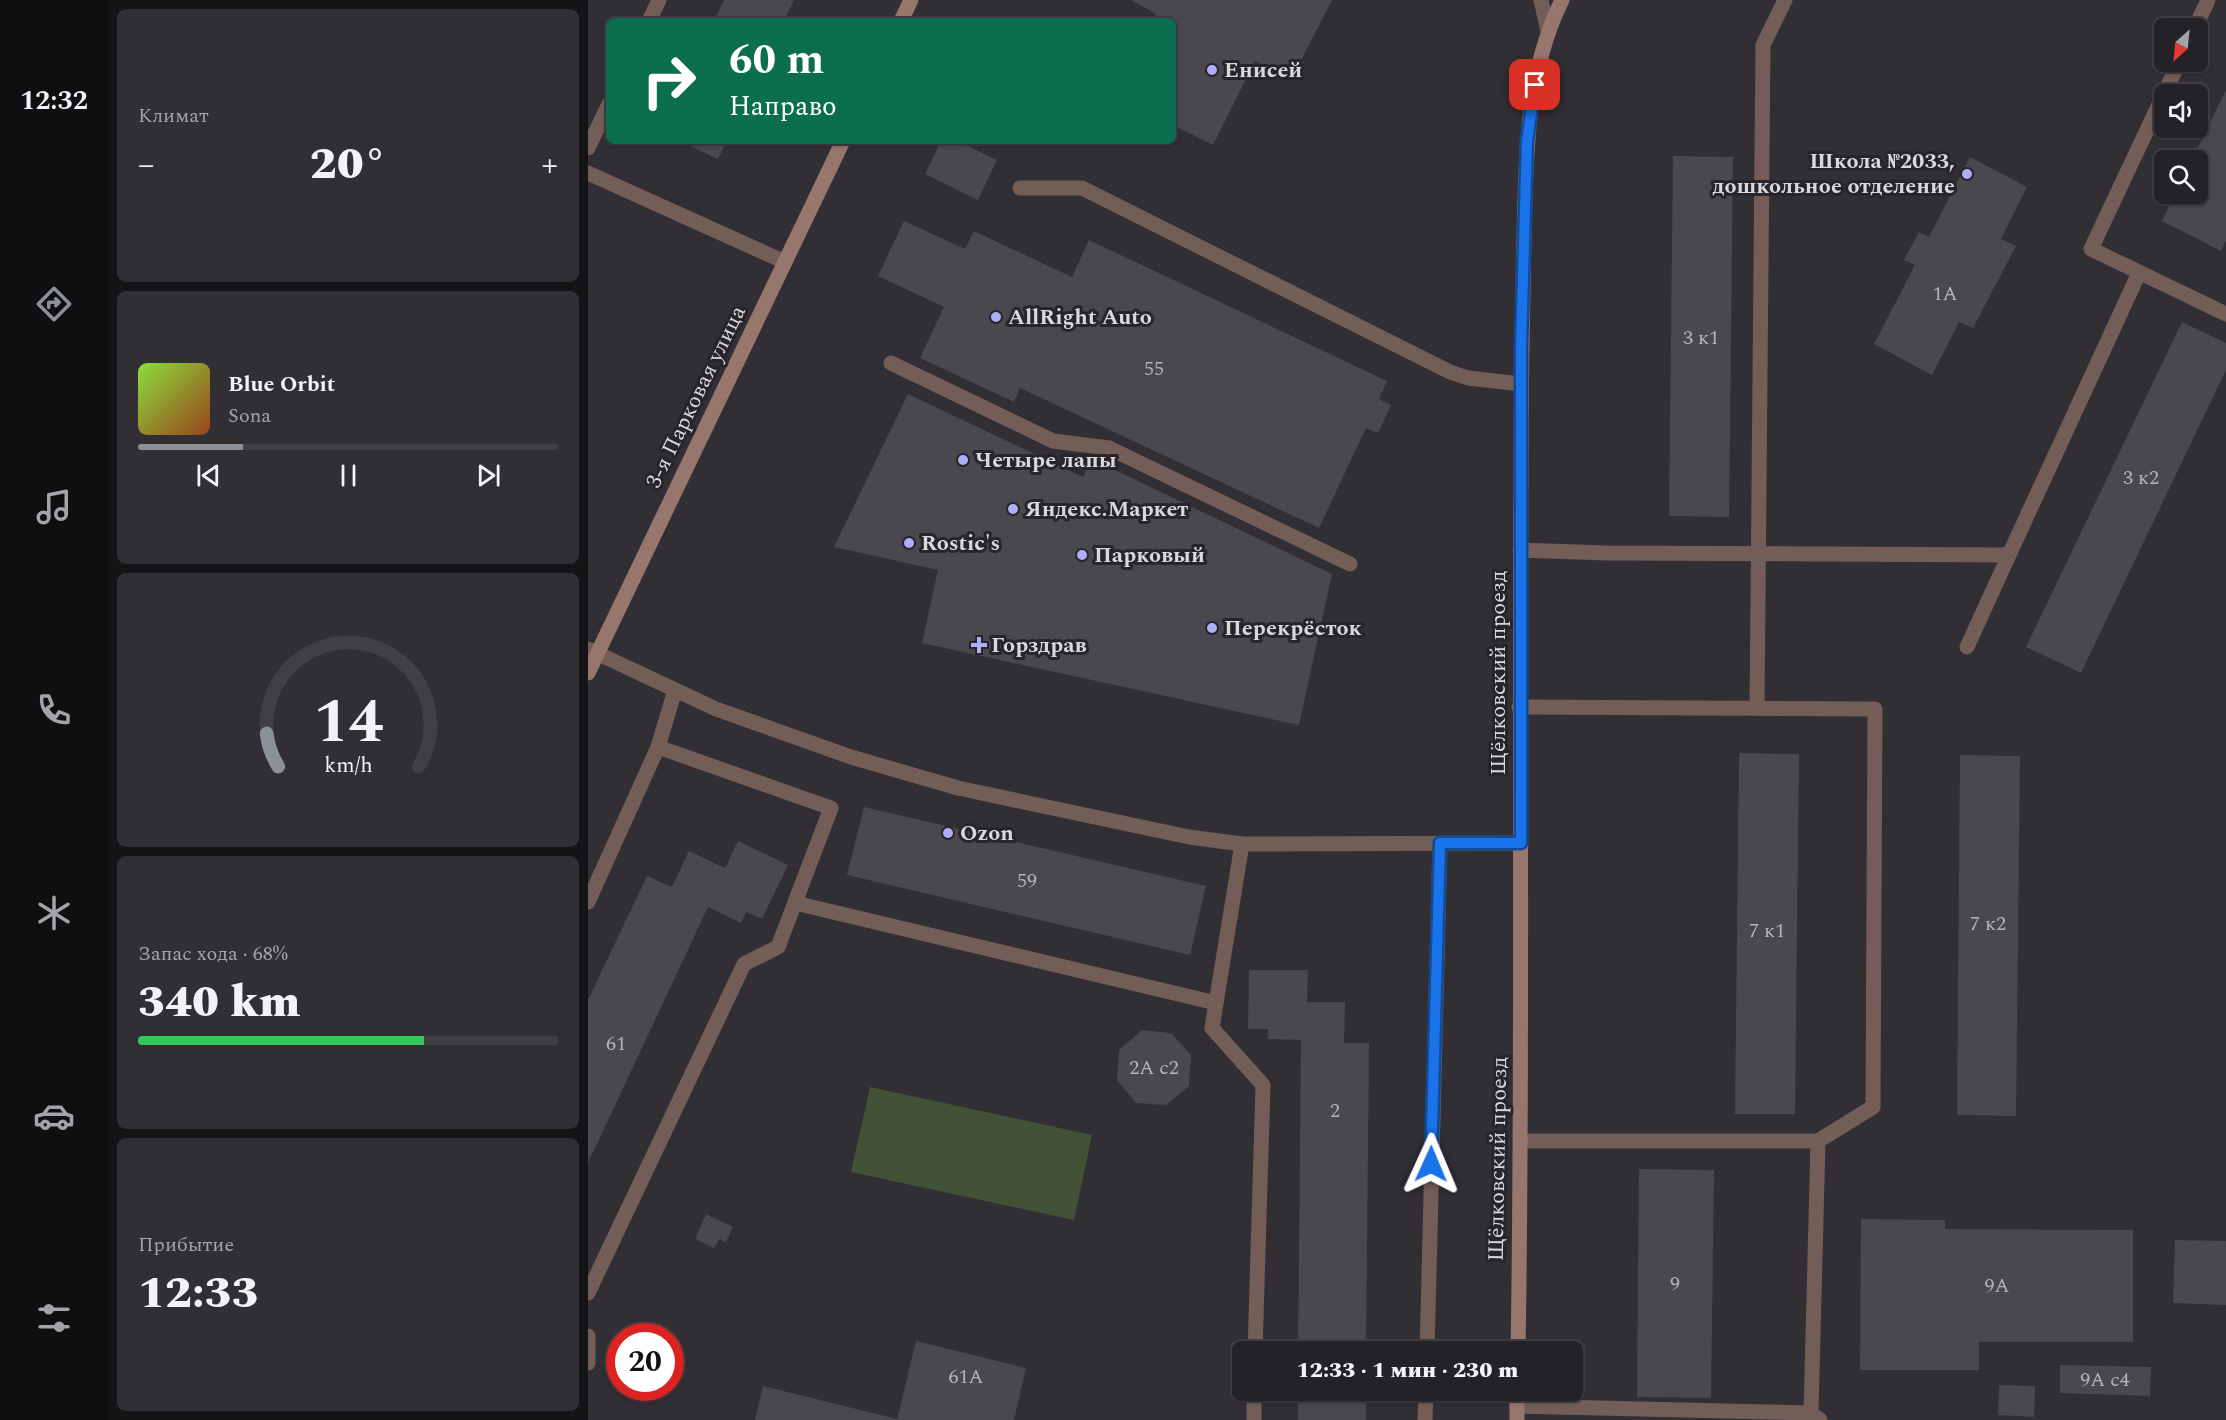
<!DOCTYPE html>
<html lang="ru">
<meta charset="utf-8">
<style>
body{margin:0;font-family:Spectral,serif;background:#312f33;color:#f1f3f6;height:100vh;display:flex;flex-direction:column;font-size:22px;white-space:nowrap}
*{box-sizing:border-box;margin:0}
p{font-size:20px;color:#a3a4a7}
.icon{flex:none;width:33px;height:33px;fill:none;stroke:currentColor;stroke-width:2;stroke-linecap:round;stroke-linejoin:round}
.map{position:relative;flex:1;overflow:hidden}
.sheet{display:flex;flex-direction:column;gap:9px;padding:9px;background:#141315;width:480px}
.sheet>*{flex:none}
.banner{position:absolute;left:18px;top:18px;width:570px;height:126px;border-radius:9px;box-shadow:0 2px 4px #0004,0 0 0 2px #423f44;background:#0b6e4f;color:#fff;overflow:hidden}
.needle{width:39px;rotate:207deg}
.controls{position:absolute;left:1566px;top:18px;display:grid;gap:12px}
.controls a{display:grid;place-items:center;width:54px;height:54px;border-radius:9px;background:#252227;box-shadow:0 2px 4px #0004,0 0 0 2px #423f44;font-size:30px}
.speed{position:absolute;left:18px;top:1323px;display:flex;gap:12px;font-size:30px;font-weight:700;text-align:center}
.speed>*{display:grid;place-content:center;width:78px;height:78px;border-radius:50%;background:#252227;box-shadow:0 2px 4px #0004,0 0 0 2px #423f44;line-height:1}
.speed .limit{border:9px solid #d22;background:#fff;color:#111}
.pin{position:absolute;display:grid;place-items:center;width:51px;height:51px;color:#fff;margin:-26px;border-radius:12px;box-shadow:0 3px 9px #0006}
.me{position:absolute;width:66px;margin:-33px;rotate:1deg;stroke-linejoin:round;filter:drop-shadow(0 0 4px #0008)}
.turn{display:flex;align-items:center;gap:21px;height:126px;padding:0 24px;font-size:27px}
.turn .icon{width:78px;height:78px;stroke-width:2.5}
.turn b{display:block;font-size:42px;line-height:51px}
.big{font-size:45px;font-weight:800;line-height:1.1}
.sheet .tile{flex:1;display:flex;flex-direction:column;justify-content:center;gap:9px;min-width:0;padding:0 21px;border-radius:9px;background:#312f33}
.sheet .dial{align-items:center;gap:0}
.dial svg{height:156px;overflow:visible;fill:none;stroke:#423f44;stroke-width:7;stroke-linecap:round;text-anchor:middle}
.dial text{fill:#f1f3f6;stroke:none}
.song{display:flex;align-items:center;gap:18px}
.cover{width:72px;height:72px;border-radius:9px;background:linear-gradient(135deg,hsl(90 70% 55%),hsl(20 70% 35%))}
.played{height:6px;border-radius:3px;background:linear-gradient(90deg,#8c9099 25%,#423f44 25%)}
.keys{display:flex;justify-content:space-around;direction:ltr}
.heat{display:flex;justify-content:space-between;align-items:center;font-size:33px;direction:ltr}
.charge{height:9px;border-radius:4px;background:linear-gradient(90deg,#34c759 68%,#423f44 0)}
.trip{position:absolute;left:644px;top:1341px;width:351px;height:60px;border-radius:9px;background:#252227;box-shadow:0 2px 4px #0004,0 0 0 2px #423f44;font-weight:800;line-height:60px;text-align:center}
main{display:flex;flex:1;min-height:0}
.menu{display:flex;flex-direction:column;width:108px;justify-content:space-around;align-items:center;background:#0f0e10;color:#a3a4a7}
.menu .icon{width:42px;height:42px}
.menu .on{color:#8c9099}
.menu b{font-size:27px;color:#f1f3f6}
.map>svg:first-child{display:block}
.green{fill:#425236}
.building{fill:#4a474e}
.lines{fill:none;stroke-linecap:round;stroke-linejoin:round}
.lane{stroke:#725d57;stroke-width:15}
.street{stroke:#725d57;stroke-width:15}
.secondary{stroke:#97766d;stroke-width:15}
.route-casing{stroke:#114b97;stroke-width:15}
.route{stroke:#1a73e8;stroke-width:10}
.poi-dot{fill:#b1adfa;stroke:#27242a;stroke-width:2}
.labels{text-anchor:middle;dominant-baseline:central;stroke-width:6;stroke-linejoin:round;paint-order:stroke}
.number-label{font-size:20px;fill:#b6b4b8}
.poi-label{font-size:22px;font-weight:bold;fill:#dad8dc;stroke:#27242a;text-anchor:start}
.street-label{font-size:22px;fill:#dad8dc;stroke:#27242a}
</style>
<main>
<nav class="menu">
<b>12:32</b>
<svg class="icon on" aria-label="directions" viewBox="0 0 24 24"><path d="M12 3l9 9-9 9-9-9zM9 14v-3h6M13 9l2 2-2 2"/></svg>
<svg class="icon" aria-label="music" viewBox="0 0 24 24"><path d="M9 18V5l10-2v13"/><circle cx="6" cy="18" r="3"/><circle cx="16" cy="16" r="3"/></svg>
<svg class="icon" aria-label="phone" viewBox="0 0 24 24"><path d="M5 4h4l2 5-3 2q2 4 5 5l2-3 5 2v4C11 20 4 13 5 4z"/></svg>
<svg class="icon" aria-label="climate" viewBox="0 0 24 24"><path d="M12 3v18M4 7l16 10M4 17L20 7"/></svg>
<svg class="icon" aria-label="car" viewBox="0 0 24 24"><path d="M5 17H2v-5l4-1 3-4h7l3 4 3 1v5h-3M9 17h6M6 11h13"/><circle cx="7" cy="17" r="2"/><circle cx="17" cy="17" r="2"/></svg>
<svg class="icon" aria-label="filters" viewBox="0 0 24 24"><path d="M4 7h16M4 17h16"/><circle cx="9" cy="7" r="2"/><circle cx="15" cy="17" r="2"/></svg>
</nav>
<section class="sheet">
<div class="tile"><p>Климат</p>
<div class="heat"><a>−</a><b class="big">20°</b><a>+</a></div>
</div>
<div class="tile">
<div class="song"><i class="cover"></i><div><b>Blue Orbit</b><p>Sona</p></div></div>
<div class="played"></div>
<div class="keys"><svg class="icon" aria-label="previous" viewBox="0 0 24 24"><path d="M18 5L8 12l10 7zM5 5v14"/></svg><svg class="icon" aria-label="pause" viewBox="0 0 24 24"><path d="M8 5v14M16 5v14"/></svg><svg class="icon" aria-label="next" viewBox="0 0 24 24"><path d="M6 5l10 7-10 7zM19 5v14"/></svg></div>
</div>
<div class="tile dial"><svg viewBox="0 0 100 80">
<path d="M14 69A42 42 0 1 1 86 69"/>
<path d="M14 69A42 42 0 0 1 8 52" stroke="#8c9099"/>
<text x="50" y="56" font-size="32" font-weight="700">14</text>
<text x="50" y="72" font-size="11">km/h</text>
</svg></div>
<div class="tile"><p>Запас хода · 68%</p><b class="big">340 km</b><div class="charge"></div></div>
<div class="tile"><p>Прибытие</p><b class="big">12:33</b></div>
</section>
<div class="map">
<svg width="1638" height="1420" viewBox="0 0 1638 1420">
<rect width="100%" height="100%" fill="#312e34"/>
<!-- green -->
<path class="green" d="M282,1087L504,1135L486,1220L263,1172Z"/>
<!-- building -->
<g class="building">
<path d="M136,0H206L196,21H126Z"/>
<path d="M543,0H744L703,80L667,61L625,145L585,125V21H564L568,14Z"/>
<path d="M1638,90V240L1633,251L1574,221L1587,194H1610V160H1604Z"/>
<path d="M91,141H139L130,159Z"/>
<path d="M353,141H369L409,160L390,200L337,174Z"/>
<path d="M1085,156L1145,157L1141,517L1081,516Z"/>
<path d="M1382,157L1439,187L1413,239L1428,246L1385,328L1371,322L1344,375L1286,344L1327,265L1316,260L1331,232L1341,237Z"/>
<path d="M316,221L377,249L386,231L484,277L501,240L799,381L791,399L803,405L790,433L778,428L731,528L432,388L426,402L332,358L356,307L290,276Z"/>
<path d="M1594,322L1638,343V370L1493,673L1438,647Z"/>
<path d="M320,394L495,477L504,459L744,574L711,725L334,643L350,570L246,547Z"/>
<path d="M1151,753L1211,754L1207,1114H1147Z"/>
<path d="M1372,755L1432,756L1428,1116L1369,1115Z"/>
<path d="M276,807L618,886L602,955L259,875Z"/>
<path d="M150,841L200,865L174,919L158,912L153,923L120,907L0,1163V1000L59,876L84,887L101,851L137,868Z"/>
<path d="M661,970H720L719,1002H757L756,1043H781L778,1352H710L713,1040L680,1039V1029H660Z"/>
<path d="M554,1030L583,1033L603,1055L601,1086L578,1105L548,1103L529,1080L531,1050Z"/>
<path d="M1051,1169L1126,1170L1123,1398L1049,1397Z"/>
<path d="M118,1214L145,1227L138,1242L131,1239L126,1248L107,1239Z"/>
<path d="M1273,1219L1357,1220V1229L1545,1230V1342H1391V1370H1272Z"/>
<path d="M1587,1240L1638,1241V1305L1585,1303Z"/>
<path d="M328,1341L438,1368L426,1420H309Z"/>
<path d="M1472,1365L1563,1367L1562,1396L1472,1393Z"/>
<path d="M1411,1385L1447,1386L1446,1417L1410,1415Z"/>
<path d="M175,1386L309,1419V1420H167Z"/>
<rect x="710" y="1390" width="68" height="30"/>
</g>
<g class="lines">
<!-- lane -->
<g class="lane">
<path d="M61,21L71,0"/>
<path d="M1607,28L1620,0"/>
<path d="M1591,62L1503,249L1638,314"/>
<path d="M0,148L21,104"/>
<path d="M0,173L197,262"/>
<path d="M432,188H494L862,372L880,378L933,384"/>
<path d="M303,363L465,441L521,448L762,564"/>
<path d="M932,550L1019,553L1421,555L1551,273"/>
<path d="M1379,647L1421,555"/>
<path d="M0,649L128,709L263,757L370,788L601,837L654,844L933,843"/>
<path d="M931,707L1287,709L1285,1107L1230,1141L1223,1413L1232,1420"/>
<path d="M1169,708L1175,45L1197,0"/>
<path d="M654,844L624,1028L675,1085L667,1352"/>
<path d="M0,902L70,747"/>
<path d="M207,903L628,1003"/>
<path d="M934,1141H1230"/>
<path d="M0,1293L156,964L190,947L243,808L70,747L87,690"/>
<path d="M0,1336V1363"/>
<path d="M839,1352L852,843"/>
<path d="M929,1406L1223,1413"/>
<path d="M666,1420V1390"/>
<path d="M837,1420L838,1390"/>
</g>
<!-- street -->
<path class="street" d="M953,0L960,31"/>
<!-- secondary -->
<g class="secondary">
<path d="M313,21L323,0"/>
<path d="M0,673L255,141"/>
<path d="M930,1352C935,1058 931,765 933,472C933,395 934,318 936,240C938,159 937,75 974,0"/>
<path d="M929,1420V1390"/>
</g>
</g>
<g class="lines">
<!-- route casing -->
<g class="route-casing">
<path id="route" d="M843,1164L852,843H933V346L939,141L947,85"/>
</g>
<!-- route -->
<use href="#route" class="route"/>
</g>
<!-- markers -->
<g class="poi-dot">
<circle cx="624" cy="70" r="6"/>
<circle cx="1379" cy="174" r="6"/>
<circle cx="408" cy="317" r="6"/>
<circle cx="375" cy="460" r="6"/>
<circle cx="425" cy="509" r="6"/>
<circle cx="321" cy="543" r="6"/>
<circle cx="494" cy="555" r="6"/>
<circle cx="624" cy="628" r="6"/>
<path d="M388 636h6v6h6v6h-6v6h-6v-6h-6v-6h6z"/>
<circle cx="360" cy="833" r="6"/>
</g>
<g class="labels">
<!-- number labels -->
<g class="number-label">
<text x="1357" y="294">1А</text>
<text x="1113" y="338">3 к1</text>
<text x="566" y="369">55</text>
<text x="1553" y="478">3 к2</text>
<text x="439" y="881">59</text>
<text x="1400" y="924">7 к2</text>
<text x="1179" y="931">7 к1</text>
<text x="28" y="1044">61</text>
<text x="566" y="1068">2А с2</text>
<text x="747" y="1111">2</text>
<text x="1087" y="1284">9</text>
<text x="1409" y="1286">9А</text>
<text x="378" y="1377">61А</text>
<text x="1517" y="1380">9А с4</text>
</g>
<!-- poi labels -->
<g class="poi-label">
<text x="636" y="70">Енисей</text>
<text x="1367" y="161" text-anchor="end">Школа №2033,<tspan x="1367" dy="25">дошкольное отделение</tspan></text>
<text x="420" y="317">AllRight Auto</text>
<text x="387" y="460">Четыре лапы</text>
<text x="437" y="509">Яндекс.Маркет</text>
<text x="333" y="543">Rostic's</text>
<text x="506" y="555">Парковый</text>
<text x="636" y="628">Перекрёсток</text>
<text x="403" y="645">Горздрав</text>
<text x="372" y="833">Ozon</text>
</g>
<!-- street labels -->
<g class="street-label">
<text transform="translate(108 397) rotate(-64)">3-я Парковая улица</text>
<text transform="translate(910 673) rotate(-90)">Щёлковский проезд</text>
<text transform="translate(910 1159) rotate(-89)">Щёлковский проезд</text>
</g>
</g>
</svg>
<div class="controls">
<a><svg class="needle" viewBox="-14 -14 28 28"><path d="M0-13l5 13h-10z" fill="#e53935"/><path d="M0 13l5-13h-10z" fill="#a3a4a7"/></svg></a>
<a><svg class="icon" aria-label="sound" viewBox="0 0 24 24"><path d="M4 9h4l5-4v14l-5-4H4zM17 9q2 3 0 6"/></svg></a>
<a><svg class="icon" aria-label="search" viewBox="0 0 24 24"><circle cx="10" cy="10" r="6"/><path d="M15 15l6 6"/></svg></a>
</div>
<div class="speed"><div class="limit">20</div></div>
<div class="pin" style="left:947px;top:85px;background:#d93025"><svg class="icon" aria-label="arrive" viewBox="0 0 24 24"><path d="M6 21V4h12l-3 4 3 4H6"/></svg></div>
<svg class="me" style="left:843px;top:1164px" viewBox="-20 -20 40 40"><path d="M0-17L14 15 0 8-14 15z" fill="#1a73e8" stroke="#fff" stroke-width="4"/></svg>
<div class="trip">12:33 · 1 мин · 230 m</div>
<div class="banner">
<div class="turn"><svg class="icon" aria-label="right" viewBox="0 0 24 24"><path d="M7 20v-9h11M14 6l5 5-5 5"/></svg><div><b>60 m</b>Направо</div></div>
</div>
</div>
</main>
